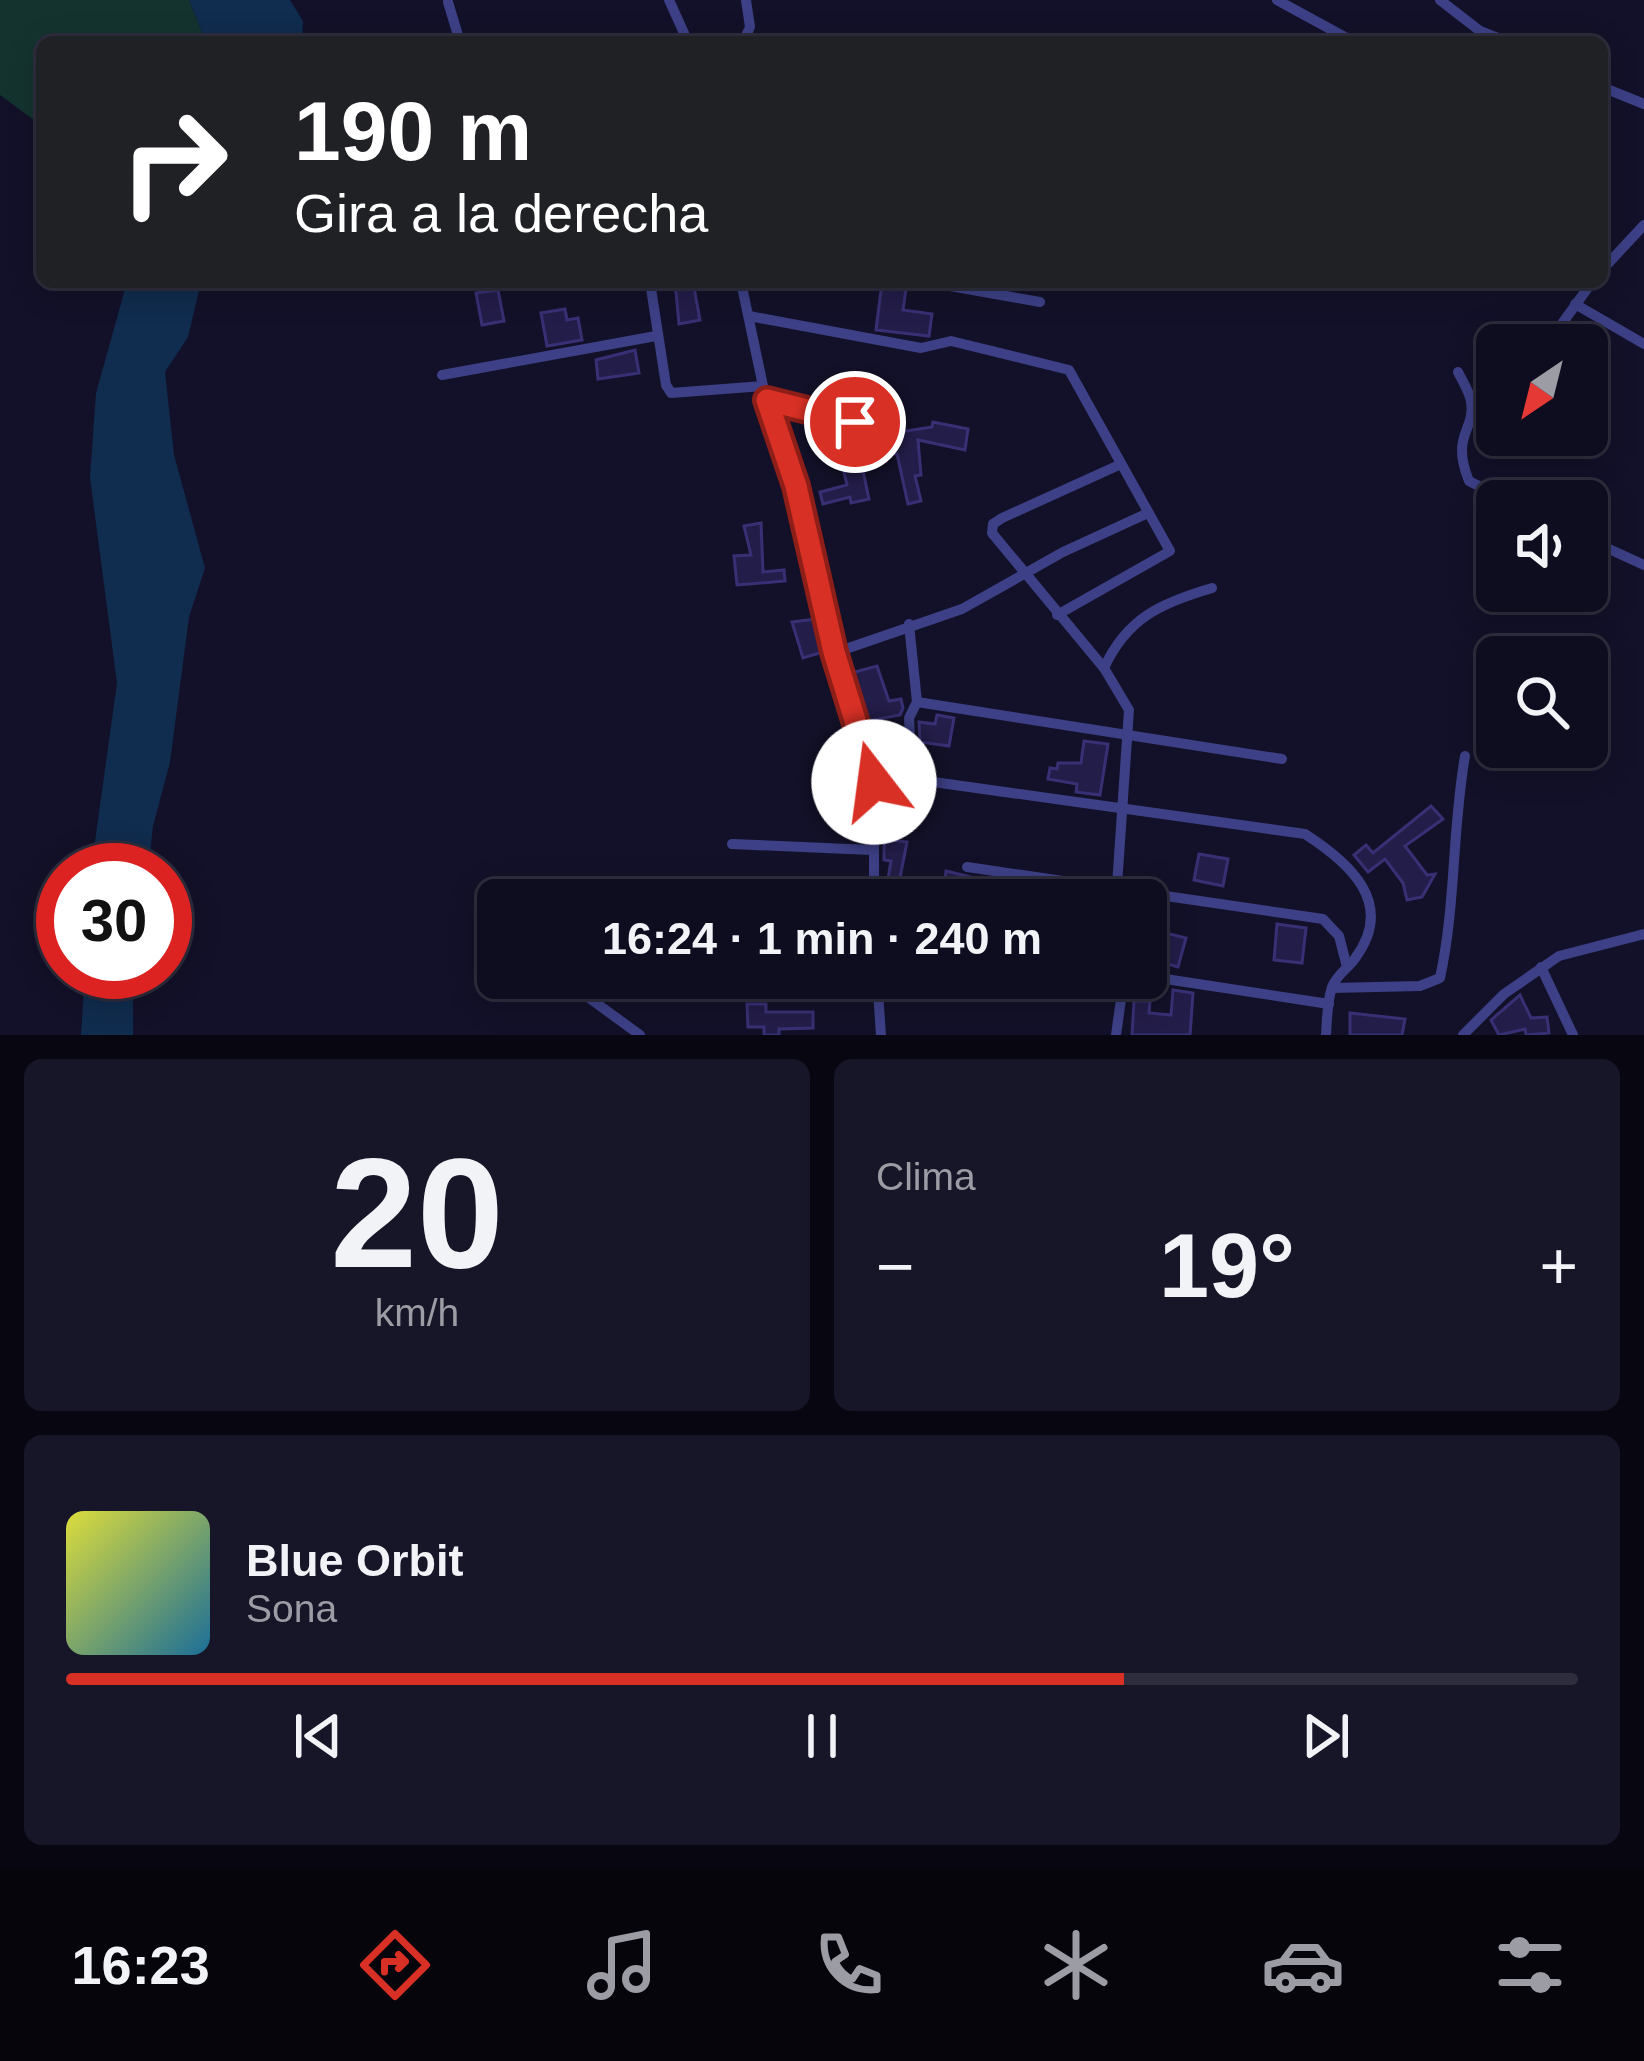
<!DOCTYPE html>
<html lang="es">
<meta charset="utf-8">
<style>
body{margin:0;font-family:Arial,sans-serif;background:#171628;color:#f1f3f6;height:100vh;display:flex;flex-direction:column;font-size:45px;white-space:nowrap}
*{box-sizing:border-box;margin:0}
p{font-size:39px;color:#9b9ca4}
.icon{flex:none;width:66px;height:66px;fill:none;stroke:currentColor;stroke-width:2;stroke-linecap:round;stroke-linejoin:round}
.map{position:relative;height:1035px;overflow:hidden}
.sheet{display:flex;flex-direction:column;gap:24px;padding:24px;background:#080711;flex:1}
.sheet>*{flex:none}
.top-card{position:absolute;left:36px;top:36px;width:1572px;height:252px;border-radius:18px;box-shadow:0 6px 30px #0003,0 0 0 3px #2e2d3d;background:#202124;color:#fff;overflow:hidden}
.needle{width:78px;rotate:215deg}
.buttons{position:absolute;left:1476px;top:324px;display:grid;gap:24px}
.buttons a{display:grid;place-items:center;width:132px;height:132px;border-radius:18px;background:#0e0d1f;box-shadow:0 6px 30px #0003,0 0 0 3px #2e2d3d;font-size:60px}
.speed{position:absolute;left:36px;top:843px;display:flex;gap:24px;font-size:60px;font-weight:700;text-align:center}
.speed>*{display:grid;place-content:center;width:156px;height:156px;border-radius:50%;background:#0e0d1f;box-shadow:0 6px 30px #0003,0 0 0 3px #2e2d3d;line-height:1}
.speed .limit{border:18px solid #d22;background:#fff;color:#111}
.pin{position:absolute;display:grid;place-items:center;width:102px;height:102px;color:#fff;margin:-51px;border:6px solid #fff;border-radius:50%;box-shadow:0 3px 12px #0007}
.me{position:absolute;width:132px;margin:-66px;rotate:345deg;stroke-linejoin:round;filter:drop-shadow(0 0 9px #0008)}
.turn{display:flex;align-items:center;gap:42px;height:252px;padding:0 60px;font-size:54px}
.turn .icon{width:156px;height:156px;stroke-width:2.5}
.turn b{display:block;font-size:84px;line-height:102px}
.big{font-size:90px;font-weight:800;line-height:1.1}
.sheet .card{flex:1;display:flex;flex-direction:column;justify-content:center;gap:18px;min-width:0;padding:0 42px;border-radius:18px;background:#171628}
.sheet .dial{align-items:center;gap:0}
.dial b{font-size:156px;line-height:1}
.song{display:flex;align-items:center;gap:36px}
.cover{width:144px;height:144px;border-radius:18px;background:linear-gradient(135deg,hsl(60 70% 55%),hsl(200 70% 35%))}
.played{height:12px;border-radius:6px;background:linear-gradient(90deg,#d93025 70%,#2e2d3d 70%)}
.keys{display:flex;justify-content:space-around;direction:ltr}
.heat{display:flex;justify-content:space-between;align-items:center;font-size:66px;direction:ltr}
.sheet .tiles{flex:1;display:grid;gap:24px;grid-template-columns:1fr 1fr}
.card:last-child{grid-column:span 2}
.trip{position:absolute;left:477px;top:879px;width:690px;height:120px;border-radius:18px;background:#0e0d1f;box-shadow:0 6px 30px #0003,0 0 0 3px #2e2d3d;font-weight:800;line-height:120px;text-align:center}
.tabs{display:flex;height:192px;justify-content:space-around;align-items:center;background:#06050c;color:#9b9ca4}
.tabs .icon{width:84px;height:84px}
.tabs .selected{color:#d93025}
.tabs b{font-size:54px;color:#f1f3f6}
.map>svg:first-child{display:block}
.green{fill:#14332f}
.water{fill:#102c4e}
.building{fill:#231d49;stroke:#383075;stroke-width:3}
.lines{fill:none;stroke-linecap:round;stroke-linejoin:round}
.street{stroke:#3d4086;stroke-width:10}
.route-casing{stroke:#8d1f18;stroke-width:30}
.route{stroke:#d93025;stroke-width:21}
</style>
<div class="map">
<svg width="1644" height="1035" viewBox="0 0 1644 1035">
<rect width="100%" height="100%" fill="#131129"/>
<!-- green -->
<path class="green" d="M0,0H189L206,42H42V126L0,95Z"/>
<!-- water -->
<g class="water">
<path d="M189,0H290L303,21L302,42H206Z"/>
<path d="M127,282H201L188,337L165,372L174,455L205,568L189,617L170,762L153,826L148,870H91L117,683L90,478L96,393Z"/>
<path d="M85,972H133V1035H81Z"/>
</g>
<!-- building -->
<g class="building">
<path d="M675,282H693L700,320L679,324Z"/>
<path d="M882,282H907L903,310L932,314L929,336L876,330Z"/>
<path d="M498,290L504,321L482,325L476,293Z"/>
<path d="M565,309L567,320L578,318L582,340L547,346L541,313Z"/>
<path d="M635,350L639,373L598,379L596,360Z"/>
<path d="M873,421L889,423L887,434L932,427L933,422L968,429L965,450L918,440L921,475L915,476L921,501L908,504L897,454L859,452L869,499L851,503L850,497L823,504L820,492L847,485L841,460L829,463L824,442L872,433Z"/>
<path d="M761,523L763,572L784,570L785,581L737,585L734,556L751,555L744,526Z"/>
<path d="M816,619L823,652L803,658L792,622Z"/>
<path d="M877,666L889,701L901,699L903,708L900,715L868,721L851,673Z"/>
<path d="M937,715L954,718L949,746L920,742L919,722L935,724Z"/>
<path d="M1084,741L1108,744L1100,795L1076,792L1077,784L1048,779L1050,768L1057,769L1058,763H1081Z"/>
<path d="M1431,806L1443,819L1405,846L1427,875L1435,874L1422,897L1407,900L1403,883L1385,859L1368,872L1354,855L1366,845L1373,853Z"/>
<path d="M884,839L907,842L896,898L885,896L891,861L884,860Z"/>
<path d="M1199,854L1228,859L1223,886L1194,880Z"/>
<path d="M946,871L975,878L969,900L942,898Z"/>
<path d="M715,880H762V899L714,900Z"/>
<path d="M1277,924L1306,928L1302,963L1274,960Z"/>
<path d="M1146,928L1186,938L1178,967L1146,958Z"/>
<path d="M1173,990L1193,993L1190,1035H1132L1134,1001H1150L1149,1013L1171,1015Z"/>
<path d="M1520,995L1531,1018L1547,1017L1549,1033L1526,1035L1525,1029L1499,1035L1491,1020Z"/>
<path d="M747,1004H766V1012H813V1028L779,1029V1035H764V1027H748Z"/>
<path d="M1350,1013L1405,1019L1402,1035H1350Z"/>
</g>
<g class="lines">
<!-- street -->
<g class="street">
<path d="M669,0L688,42"/>
<path d="M1277,0L1354,42"/>
<path d="M1440,0L1480,31L1508,42"/>
<path d="M448,2L460,42"/>
<path d="M743,42L750,27L746,0"/>
<path d="M1602,87L1644,104"/>
<path d="M1602,270L1644,225"/>
<path d="M650,282L666,385L671,393L763,386"/>
<path d="M741,282L763,386L795,486L834,653L867,746L874,782V900"/>
<path d="M928,282L1040,302"/>
<path d="M1575,304L1644,344"/>
<path d="M749,316L921,348L951,341L1069,370L1170,551L1057,615"/>
<path d="M1564,345L1561,325L1592,282"/>
<path d="M1458,372C1462,380 1469,391 1471,401C1476,431 1450,434 1469,481L1508,501"/>
<path d="M442,375L656,336"/>
<path d="M1587,382L1594,397L1591,403"/>
<path d="M767,401L855,422"/>
<path d="M1587,539L1644,565"/>
<path d="M909,624L917,702L909,718L912,779"/>
<path d="M834,653L962,609L1063,552L1148,513"/>
<path d="M1104,668C1127,618 1161,603 1212,588"/>
<path d="M917,702L1282,759"/>
<path d="M874,782L912,779L1305,834C1350,863 1395,903 1356,957C1349,968 1337,974 1332,987C1327,1002 1327,1019 1326,1035"/>
<path d="M732,844L872,850"/>
<path d="M967,867L1323,919L1339,936L1347,967"/>
<path d="M1116,900L1129,710L1104,668L992,533L993,524L1002,518L1119,465"/>
<path d="M1541,967L1573,1035"/>
<path d="M1146,976L1329,1004"/>
<path d="M877,978L881,1035"/>
<path d="M1332,988L1420,986L1440,978C1456,904 1452,830 1465,756"/>
<path d="M581,992L640,1035"/>
<path d="M626,995L879,993"/>
<path d="M1116,1035L1124,978"/>
<path d="M1463,1035L1504,994L1559,956L1644,934"/>
</g>
</g>
<g class="lines">
<!-- route casing -->
<g class="route-casing">
<path id="route" d="M855,422L767,400L796,486L834,652L874,782"/>
</g>
<!-- route -->
<use href="#route" class="route"/>
</g>
</svg>
<div class="buttons">
<a><svg class="needle" viewBox="-14 -14 28 28"><path d="M0-13l5 13h-10z" fill="#e53935"/><path d="M0 13l5-13h-10z" fill="#9b9ca4"/></svg></a>
<a><svg class="icon" aria-label="sound" viewBox="0 0 24 24"><path d="M4 9h4l5-4v14l-5-4H4zM17 9q2 3 0 6"/></svg></a>
<a><svg class="icon" aria-label="search" viewBox="0 0 24 24"><circle cx="10" cy="10" r="6"/><path d="M15 15l6 6"/></svg></a>
</div>
<div class="speed"><div class="limit">30</div></div>
<div class="pin" style="left:855px;top:422px;background:#d93025"><svg class="icon" aria-label="arrive" viewBox="0 0 24 24"><path d="M6 21V4h12l-3 4 3 4H6"/></svg></div>
<svg class="me" style="left:874px;top:782px" viewBox="-20 -20 40 40"><circle r="19" fill="#fff"/><path d="M0-13L10 11 0 6-10 11z" fill="#d93025"/></svg>
<div class="trip">16:24 · 1 min · 240 m</div>
<div class="top-card">
<div class="turn"><svg class="icon" aria-label="right" viewBox="0 0 24 24"><path d="M7 20v-9h11M14 6l5 5-5 5"/></svg><div><b>190 m</b>Gira a la derecha</div></div>
</div>
</div>
<section class="sheet">
<div class="tiles">
<div class="card dial"><b>20</b><p>km/h</p></div>
<div class="card"><p>Clima</p>
<div class="heat"><a>−</a><b class="big">19°</b><a>+</a></div>
</div>
<div class="card">
<div class="song"><i class="cover"></i><div><b>Blue Orbit</b><p>Sona</p></div></div>
<div class="played"></div>
<div class="keys"><svg class="icon" aria-label="previous" viewBox="0 0 24 24"><path d="M18 5L8 12l10 7zM5 5v14"/></svg><svg class="icon" aria-label="pause" viewBox="0 0 24 24"><path d="M8 5v14M16 5v14"/></svg><svg class="icon" aria-label="next" viewBox="0 0 24 24"><path d="M6 5l10 7-10 7zM19 5v14"/></svg></div>
</div>
</div>
</section>
<nav class="tabs">
<b>16:23</b>
<svg class="icon selected" aria-label="directions" viewBox="0 0 24 24"><path d="M12 3l9 9-9 9-9-9zM9 14v-3h6M13 9l2 2-2 2"/></svg>
<svg class="icon" aria-label="music" viewBox="0 0 24 24"><path d="M9 18V5l10-2v13"/><circle cx="6" cy="18" r="3"/><circle cx="16" cy="16" r="3"/></svg>
<svg class="icon" aria-label="phone" viewBox="0 0 24 24"><path d="M5 4h4l2 5-3 2q2 4 5 5l2-3 5 2v4C11 20 4 13 5 4z"/></svg>
<svg class="icon" aria-label="climate" viewBox="0 0 24 24"><path d="M12 3v18M4 7l16 10M4 17L20 7"/></svg>
<svg class="icon" aria-label="car" viewBox="0 0 24 24"><path d="M5 17H2v-5l4-1 3-4h7l3 4 3 1v5h-3M9 17h6M6 11h13"/><circle cx="7" cy="17" r="2"/><circle cx="17" cy="17" r="2"/></svg>
<svg class="icon" aria-label="filters" viewBox="0 0 24 24"><path d="M4 7h16M4 17h16"/><circle cx="9" cy="7" r="2"/><circle cx="15" cy="17" r="2"/></svg>
</nav>
